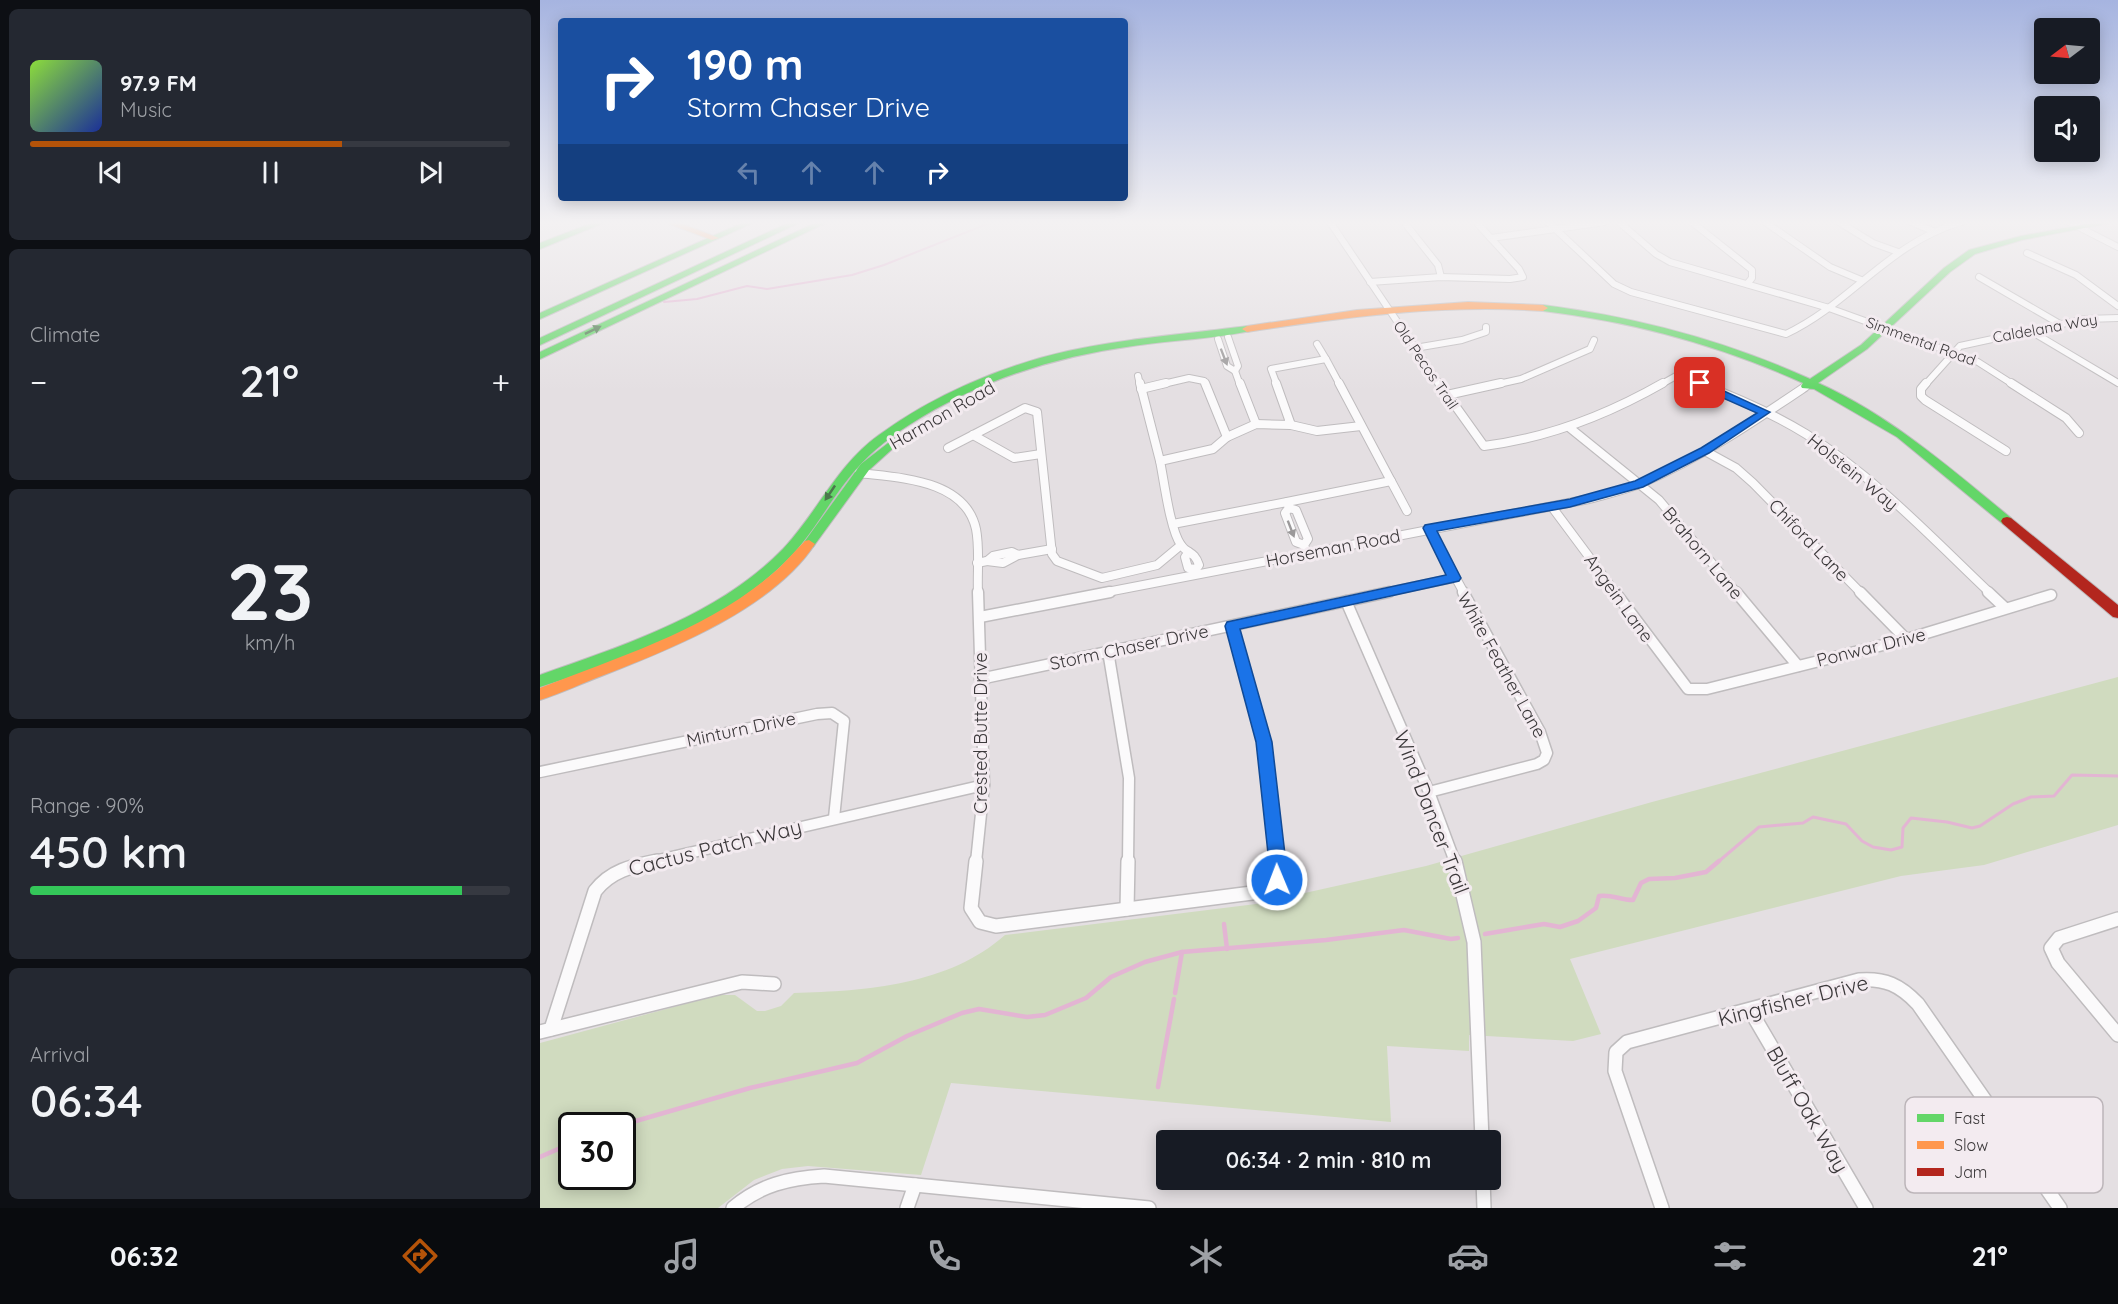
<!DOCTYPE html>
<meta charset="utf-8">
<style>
body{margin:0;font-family:Quicksand,sans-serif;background:#242831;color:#f1f3f6;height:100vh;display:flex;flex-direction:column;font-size:22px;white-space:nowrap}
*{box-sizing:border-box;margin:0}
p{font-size:20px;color:#9ea1a6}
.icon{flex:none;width:33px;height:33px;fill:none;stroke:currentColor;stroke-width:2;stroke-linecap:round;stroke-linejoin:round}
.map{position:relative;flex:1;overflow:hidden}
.side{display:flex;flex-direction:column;gap:9px;padding:9px;background:#0d0f14;width:540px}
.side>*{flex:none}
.hud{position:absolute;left:18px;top:18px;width:570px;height:183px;border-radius:6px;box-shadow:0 3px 15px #0003;background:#1a4fa0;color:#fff;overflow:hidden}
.needle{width:39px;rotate:254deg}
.controls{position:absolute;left:1494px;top:18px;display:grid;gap:12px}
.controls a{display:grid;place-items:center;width:66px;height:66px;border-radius:6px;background:#171b24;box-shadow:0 3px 15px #0003;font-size:30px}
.speed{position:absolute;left:18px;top:1112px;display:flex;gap:12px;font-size:30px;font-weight:700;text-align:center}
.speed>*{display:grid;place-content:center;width:78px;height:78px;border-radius:50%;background:#171b24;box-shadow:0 3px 15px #0003;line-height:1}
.speed .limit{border:3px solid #111;border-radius:9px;background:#fff;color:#111}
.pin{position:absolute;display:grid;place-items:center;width:51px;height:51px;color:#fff;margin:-26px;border-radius:12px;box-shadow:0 3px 9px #0006}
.me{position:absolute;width:66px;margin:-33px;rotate:359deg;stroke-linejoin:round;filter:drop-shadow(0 0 4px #0008)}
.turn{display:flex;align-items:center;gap:21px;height:126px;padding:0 30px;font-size:27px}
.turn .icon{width:78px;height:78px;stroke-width:2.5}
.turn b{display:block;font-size:42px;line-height:51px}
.lanes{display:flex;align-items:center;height:57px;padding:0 30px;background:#0003;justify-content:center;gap:30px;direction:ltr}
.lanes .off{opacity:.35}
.big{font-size:45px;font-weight:600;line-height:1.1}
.side .tile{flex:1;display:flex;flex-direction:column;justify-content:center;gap:9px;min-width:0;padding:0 21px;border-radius:9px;background:#242831}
.side .dial{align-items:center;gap:0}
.dial b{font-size:78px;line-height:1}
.song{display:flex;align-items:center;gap:18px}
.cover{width:72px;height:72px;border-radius:9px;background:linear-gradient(135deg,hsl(90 70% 55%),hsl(230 70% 35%))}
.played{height:6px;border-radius:3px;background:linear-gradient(90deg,#b45309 65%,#363941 65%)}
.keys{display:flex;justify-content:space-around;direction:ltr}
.heat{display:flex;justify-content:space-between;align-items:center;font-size:33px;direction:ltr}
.charge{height:9px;border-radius:4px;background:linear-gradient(90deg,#34c759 90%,#363941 0)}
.trip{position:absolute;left:616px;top:1130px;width:345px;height:60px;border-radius:6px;background:#171b24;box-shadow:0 3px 15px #0003;font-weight:600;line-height:60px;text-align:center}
.menu{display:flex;height:96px;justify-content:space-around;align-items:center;background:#090b0e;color:#9ea1a6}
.menu .icon{width:42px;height:42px}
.menu .current{color:#b45309}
.menu b{font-size:27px;color:#f1f3f6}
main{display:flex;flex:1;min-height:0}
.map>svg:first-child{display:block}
.green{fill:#d0dbbf;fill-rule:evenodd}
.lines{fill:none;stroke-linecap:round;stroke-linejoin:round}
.stream-far2{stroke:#e3b5d3;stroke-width:2}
.stream-far1{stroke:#e3b5d3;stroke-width:3}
.stream{stroke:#e3b5d3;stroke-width:4.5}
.street-far3-casing{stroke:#bfbcbe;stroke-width:8}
.street-far2-casing{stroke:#bfbcbe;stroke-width:10}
.street-far1-casing{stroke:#bfbcbe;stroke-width:13}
.street-casing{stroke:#bfbcbe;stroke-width:16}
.fast-casing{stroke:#bfbcbe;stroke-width:2}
.slow-casing{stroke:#bfbcbe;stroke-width:2}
.jam-casing{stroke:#bfbcbe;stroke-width:2}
.street-far3{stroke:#fbfafb;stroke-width:6}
.street-far2{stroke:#fbfafb;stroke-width:8}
.street-far1{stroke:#fbfafb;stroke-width:10}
.street{stroke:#fbfafb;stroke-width:13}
.fast{fill:#63d668;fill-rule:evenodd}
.slow{fill:#ff974d;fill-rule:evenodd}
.jam{fill:#b3261e;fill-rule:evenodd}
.oneway{fill:#4b774c}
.oneway2{fill:#9b999a}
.route{fill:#1a73e8;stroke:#114b97;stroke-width:1.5}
.labels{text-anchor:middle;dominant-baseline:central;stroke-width:6;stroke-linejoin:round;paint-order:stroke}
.far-street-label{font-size:15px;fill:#3b383a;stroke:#f3ebf0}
.street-label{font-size:18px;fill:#3b383a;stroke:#f3ebf0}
.near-street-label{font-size:21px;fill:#3b383a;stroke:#f3ebf0}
.key{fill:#f3ebf0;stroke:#bcb5b9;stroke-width:1.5}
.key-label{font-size:16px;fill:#3b383a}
</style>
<main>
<section class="side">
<div class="tile">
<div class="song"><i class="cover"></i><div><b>97.9 FM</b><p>Music</p></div></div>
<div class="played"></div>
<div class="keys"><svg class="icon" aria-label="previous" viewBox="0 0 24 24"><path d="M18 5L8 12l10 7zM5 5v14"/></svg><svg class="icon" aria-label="pause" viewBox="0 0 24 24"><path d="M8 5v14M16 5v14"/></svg><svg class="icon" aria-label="next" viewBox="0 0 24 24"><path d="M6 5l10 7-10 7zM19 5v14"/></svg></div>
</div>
<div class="tile"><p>Climate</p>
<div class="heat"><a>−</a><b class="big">21°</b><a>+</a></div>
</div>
<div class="tile dial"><b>23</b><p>km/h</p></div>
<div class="tile"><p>Range · 90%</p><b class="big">450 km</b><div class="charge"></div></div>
<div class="tile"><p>Arrival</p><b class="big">06:34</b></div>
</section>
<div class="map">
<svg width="1578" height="1208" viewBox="0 0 1578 1208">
<rect width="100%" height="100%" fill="#e4dfe2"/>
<!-- green -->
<path class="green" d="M1578,677V825L1444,865L1361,876L1030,959L1061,1034L1033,1041L929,1035V1051L847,1046L851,1122L411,1083L381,1175L268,1166L242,1169L214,1180L178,1208H0V1043L178,995H195L217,1011H225L241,1006L254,993C326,991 409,985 465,935L716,904L886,866L1112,802ZM32,1125H82V1176H32Z"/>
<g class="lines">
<!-- stream-far2 -->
<path class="stream-far2" d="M124,302L157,299L207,286L227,289L312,275L344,265L452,222"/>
<!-- stream-far1 -->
<path class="stream-far1" d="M1178,862L1219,827L1263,823L1273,817L1306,824L1322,841L1333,847L1351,850L1362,847L1363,828L1371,818L1407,822L1432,828L1440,826L1473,804L1491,797L1514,796L1532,775L1578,776"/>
<!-- stream -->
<g class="stream">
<path d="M684,924L687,949"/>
<path d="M945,934L1004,924L1020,927L1038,921L1056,908L1059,896C1072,894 1080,900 1093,900L1101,883L1109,879L1135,878L1166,872L1179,861"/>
<path d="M635,993L642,952"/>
<path d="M618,1087L634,999"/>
<path d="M82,1125L210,1088L317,1063L367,1036L422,1013L439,1009L487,1017L505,1015L546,998L571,977L605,962L642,952L786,940L864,930L911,939L918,938"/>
<path d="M0,1157L32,1143"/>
</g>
<!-- street-far3 casing -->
<g class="street-far3-casing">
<g id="street-far3">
<path d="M790,222L900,385"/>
<path d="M864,222L898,265L901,277"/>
<path d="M1008,222L1074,284L1091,292L1246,334C1310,304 1349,243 1421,222"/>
<path d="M1079,222L1116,254L1130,262L1289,308L1438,362L1474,385"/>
<path d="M1152,222L1212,270V278L1207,284"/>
<path d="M1225,222L1290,267L1321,280"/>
<path d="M1299,222L1333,243L1358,252"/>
<path d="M1371,222L1393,231"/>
<path d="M1529,222L1578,247"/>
<path d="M951,238L1065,222"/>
<path d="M1487,253L1536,275L1578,306"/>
<path d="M1439,277L1520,324"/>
<path d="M830,282L901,277L970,279L983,277L979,269L936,222"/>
<path d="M1489,330L1578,383"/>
<path d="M688,337L698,366L695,371"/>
<path d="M678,339L687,366L695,371L700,385"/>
<path d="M777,344L786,359"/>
<path d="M875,348L922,340L946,332V327"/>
<path d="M598,376L600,385"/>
<path d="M619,385L649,378L664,381L666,385"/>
<path d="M737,385L731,369L786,359L800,385"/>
<path d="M954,385L981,379L1050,349L1054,340"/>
<path d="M1120,385L1136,376L1162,385"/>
<path d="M1385,385L1420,346L1545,319L1578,318"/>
</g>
</g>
<!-- street-far2 casing -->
<g class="street-far2-casing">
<g id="street-far2">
<path d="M600,383L620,461"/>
<path d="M665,383L687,437"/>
<path d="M700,383L716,424"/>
<path d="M899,383L944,446C1008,438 1067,415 1123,383"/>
<path d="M1158,383C1195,397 1232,413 1266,434C1335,477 1392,538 1450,593"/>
<path d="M1386,383L1381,389V396L1385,400L1466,451"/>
<path d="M1471,383L1526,418L1539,433"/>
<path d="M601,389L626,383"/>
<path d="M907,395L961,383"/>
<path d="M751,425L777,431L821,426"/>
<path d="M1030,428L1119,500L1197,593"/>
<path d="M433,435L474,458L501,454"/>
<path d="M408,448L485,408L497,412L512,554L517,561L562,578L617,565L641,545"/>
<path d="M1165,451L1196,468L1213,483L1321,593"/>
<path d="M319,473C359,478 425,479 436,529C440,549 437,573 438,593"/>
<path d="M851,481L867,511"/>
<path d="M1012,507L1076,593"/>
<path d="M749,508L756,510L768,539L764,545L766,551"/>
<path d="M633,524L747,502"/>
<path d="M889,529L924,593"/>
<path d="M764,545L756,542L745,513L749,508L747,502L851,481L799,383"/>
<path d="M649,552L645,557L648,568L656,569"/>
<path d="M447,561L463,563L478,555"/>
<path d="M437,563L447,561L453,556L472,552L478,555L512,549"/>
<path d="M656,569L659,565C654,550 648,555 641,545C630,530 624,480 620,461L673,449L687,437L716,424L751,425L736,383"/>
<path d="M562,593L1049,499C1067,494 1085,490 1102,483C1160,458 1213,422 1265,387"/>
<path d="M842,593L914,578"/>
</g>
</g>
<!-- street-far1 casing -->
<g class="street-far1-casing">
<g id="street-far1">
<path d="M1075,592L1148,689H1167L1367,639L1511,595"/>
<path d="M1196,592L1258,666"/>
<path d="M1320,592L1366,639"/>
<path d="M1448,592L1464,607"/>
<path d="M806,601L889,792L915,862"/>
<path d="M440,617L570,592"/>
<path d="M692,626L724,742L737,862"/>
<path d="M568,651L589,778L588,862"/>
<path d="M440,679L849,592"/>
<path d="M0,772L277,714L292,713L304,721L294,818"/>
<path d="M889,792L997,764L1004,760L1007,753L1000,732L923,592"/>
<path d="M110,862L444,785"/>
<path d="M436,862L444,785L438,592"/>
</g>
</g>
<!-- street casing -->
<g class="street-casing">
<g id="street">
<path d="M436,861L431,908L440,922L456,926L712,893C730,888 739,880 737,861"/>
<path d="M915,861L934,942L942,1140"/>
<path d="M587,909L588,861"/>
<path d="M1578,919L1519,938L1511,948L1518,963L1578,1035"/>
<path d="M1210,1010L1326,1208"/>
<path d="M11,1029L55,891C71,870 93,866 117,861"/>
<path d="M0,1032L202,982L234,984"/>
<path d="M943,1179L944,1208"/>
<path d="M193,1208C220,1185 249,1178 284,1176L609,1208"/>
<path d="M367,1208L375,1185"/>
<path d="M1122,1208L1075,1071L1076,1052L1087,1042L1319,980C1345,978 1360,985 1378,1004L1520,1208"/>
</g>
</g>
<!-- fast casing -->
<g class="fast-casing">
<g id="fast">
<path d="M54,222H66L0,249V243Z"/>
<path d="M204,222H215L0,319V313Z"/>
<path d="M250,222H261L0,345V338Z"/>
<path d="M277,222H288L0,359V352Z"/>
<path d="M1557,222H1576L1482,240L1435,254L1410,272L1327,349L1278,383C1351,416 1410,468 1471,518L1473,521L1471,524H1463L1357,437L1274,389L1262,388L1261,386L1263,383C1179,345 1094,322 1003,311L998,308L1003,305C1096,317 1184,340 1270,379L1321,345L1404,268L1429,250L1481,236Z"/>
<path d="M707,326L712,329L710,331C672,339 632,340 593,346C512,357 438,381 369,425C345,440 325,457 308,479C288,504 273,533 251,556C186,624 88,658 0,687V675C85,645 179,615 243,549C277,513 297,465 339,435C394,395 461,366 528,351C587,338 647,334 707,326Z"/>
<path d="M356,437L360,438V442L329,470L273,547H265L263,544L265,541L321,464Z"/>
</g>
</g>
<!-- slow casing -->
<g class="slow-casing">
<g id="slow">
<path d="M124,222H137L179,238L172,240Z"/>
<path d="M928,302L1003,305L1008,308L1003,311C903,304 806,317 707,332L702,329L707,326L817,310Z"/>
<path d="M269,540L275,544C233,608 133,648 64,675C43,683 22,693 0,700V688C81,656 173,628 239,568C248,559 256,550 265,541Z"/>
</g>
</g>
<!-- jam casing -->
<g class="jam-casing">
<path id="jam" d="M1467,517L1471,518L1578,605V618L1573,617L1463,524L1461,521L1463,518Z"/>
</g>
<!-- street-far3 -->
<use href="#street-far3" class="street-far3"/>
<!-- street-far2 -->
<use href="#street-far2" class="street-far2"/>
<!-- street-far1 -->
<use href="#street-far1" class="street-far1"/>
<!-- street -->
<use href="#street" class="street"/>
<!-- fast -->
<use href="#fast" class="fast"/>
<!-- slow -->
<use href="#slow" class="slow"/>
<!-- jam -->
<use href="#jam" class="jam"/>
</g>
<!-- one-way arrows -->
<defs><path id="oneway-solid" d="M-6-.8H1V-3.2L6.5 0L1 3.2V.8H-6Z" transform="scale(1.5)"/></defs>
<g class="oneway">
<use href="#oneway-solid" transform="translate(53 330) rotate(-26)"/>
<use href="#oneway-solid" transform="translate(290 493) rotate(124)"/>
</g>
<g class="oneway2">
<use href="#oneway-solid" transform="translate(684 357) rotate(69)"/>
<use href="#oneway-solid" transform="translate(751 529) rotate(69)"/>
</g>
<!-- sky -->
<linearGradient id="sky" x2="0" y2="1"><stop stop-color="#a6b4e0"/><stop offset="0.57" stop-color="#f3f1f2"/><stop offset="1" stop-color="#f3f1f2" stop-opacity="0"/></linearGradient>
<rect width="1578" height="391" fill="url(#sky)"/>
<!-- route -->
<path class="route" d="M1160,380L1230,412L1169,453L1103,487L1030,507L897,531L921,578L919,581L700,629L732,742L747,872L743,886L737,889L731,886L728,880L730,872L716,742L685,626L687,622L906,575L883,528L885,525L1030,499L1095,481L1161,448L1217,413L1156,386L1155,383Z"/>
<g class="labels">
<!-- far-street labels -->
<g class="far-street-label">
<text transform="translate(1505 328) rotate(-10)">Caldelana Way</text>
<text transform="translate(1381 341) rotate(20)">Simmental Road</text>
<text transform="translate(886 365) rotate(56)">Old Pecos Trail</text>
</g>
<!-- street labels -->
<g class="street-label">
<text transform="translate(402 415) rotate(-30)">Harmon Road</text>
<text transform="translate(1313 472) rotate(39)">Holstein Way</text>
<text transform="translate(1269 540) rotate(46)">Chiford Lane</text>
<text transform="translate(793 548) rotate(-11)">Horseman Road</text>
<text transform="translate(1163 553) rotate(50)">Brahorn Lane</text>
<text transform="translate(1079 598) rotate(54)">Angein Lane</text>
<text transform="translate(589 647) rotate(-12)">Storm Chaser Drive</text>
<text transform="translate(1331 647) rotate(-14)">Ponwar Drive</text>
<text transform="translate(962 665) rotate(61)">White Feather Lane</text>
<text transform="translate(201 729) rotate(-12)">Minturn Drive</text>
<text transform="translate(440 733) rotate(-90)">Crested Butte Drive</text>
</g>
<!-- near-street labels -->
<g class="near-street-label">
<text transform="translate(892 812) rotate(69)">Wind Dancer Trail</text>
<text transform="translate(175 847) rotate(-14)">Cactus Patch Way</text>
<text transform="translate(1253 1000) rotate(-14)">Kingfisher Drive</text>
<text transform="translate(1268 1109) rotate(60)">Bluff Oak Way</text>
</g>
</g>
<!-- legend -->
<rect x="1365" y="1097" width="198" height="96" rx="9" class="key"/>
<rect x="1377" y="1114" width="27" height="8" fill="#63d668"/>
<rect x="1377" y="1141" width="27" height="8" fill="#ff974d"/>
<rect x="1377" y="1168" width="27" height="8" fill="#b3261e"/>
<g class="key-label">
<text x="1414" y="1124">Fast</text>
<text x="1414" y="1151">Slow</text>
<text x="1414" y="1178">Jam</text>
</g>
</svg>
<div class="controls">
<a><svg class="needle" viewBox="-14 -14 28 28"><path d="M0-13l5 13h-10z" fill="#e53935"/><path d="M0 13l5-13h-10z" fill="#9ea1a6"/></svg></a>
<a><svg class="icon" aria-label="sound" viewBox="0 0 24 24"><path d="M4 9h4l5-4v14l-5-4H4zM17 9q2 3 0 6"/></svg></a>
</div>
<div class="speed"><div class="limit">30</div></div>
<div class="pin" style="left:1160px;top:383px;background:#d93025"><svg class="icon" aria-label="arrive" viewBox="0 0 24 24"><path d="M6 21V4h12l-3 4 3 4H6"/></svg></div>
<svg class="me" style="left:737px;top:880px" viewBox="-20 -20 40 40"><circle r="17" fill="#1a73e8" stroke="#fff" stroke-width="3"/><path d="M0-11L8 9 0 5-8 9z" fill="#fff"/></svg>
<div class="trip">06:34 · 2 min · 810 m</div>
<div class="hud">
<div class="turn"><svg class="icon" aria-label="right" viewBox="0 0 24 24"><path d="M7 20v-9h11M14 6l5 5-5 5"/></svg><div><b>190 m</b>Storm Chaser Drive</div></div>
<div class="lanes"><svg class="icon off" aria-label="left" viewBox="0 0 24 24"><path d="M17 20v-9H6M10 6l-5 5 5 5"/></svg><svg class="icon off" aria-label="ahead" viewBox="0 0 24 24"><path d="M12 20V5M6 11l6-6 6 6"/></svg><svg class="icon off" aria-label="ahead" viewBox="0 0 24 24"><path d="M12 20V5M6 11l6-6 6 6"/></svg><svg class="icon" aria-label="right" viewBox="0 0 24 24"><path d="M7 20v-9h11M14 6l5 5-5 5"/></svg></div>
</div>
</div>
</main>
<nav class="menu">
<b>06:32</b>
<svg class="icon current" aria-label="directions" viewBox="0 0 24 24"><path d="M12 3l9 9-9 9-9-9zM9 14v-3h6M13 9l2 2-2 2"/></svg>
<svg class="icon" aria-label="music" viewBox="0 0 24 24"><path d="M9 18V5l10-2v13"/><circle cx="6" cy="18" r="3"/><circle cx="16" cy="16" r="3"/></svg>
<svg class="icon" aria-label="phone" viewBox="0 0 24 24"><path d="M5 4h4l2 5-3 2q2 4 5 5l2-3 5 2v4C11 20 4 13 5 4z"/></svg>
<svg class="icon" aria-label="climate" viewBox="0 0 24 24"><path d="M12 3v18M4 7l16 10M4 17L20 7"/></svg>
<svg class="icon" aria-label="car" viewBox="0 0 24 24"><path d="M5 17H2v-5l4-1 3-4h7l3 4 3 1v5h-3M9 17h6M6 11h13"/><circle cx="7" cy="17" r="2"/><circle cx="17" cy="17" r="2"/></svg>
<svg class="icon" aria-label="filters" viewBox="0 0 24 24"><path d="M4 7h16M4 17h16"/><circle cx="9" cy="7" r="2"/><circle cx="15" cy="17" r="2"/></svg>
<b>21°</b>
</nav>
